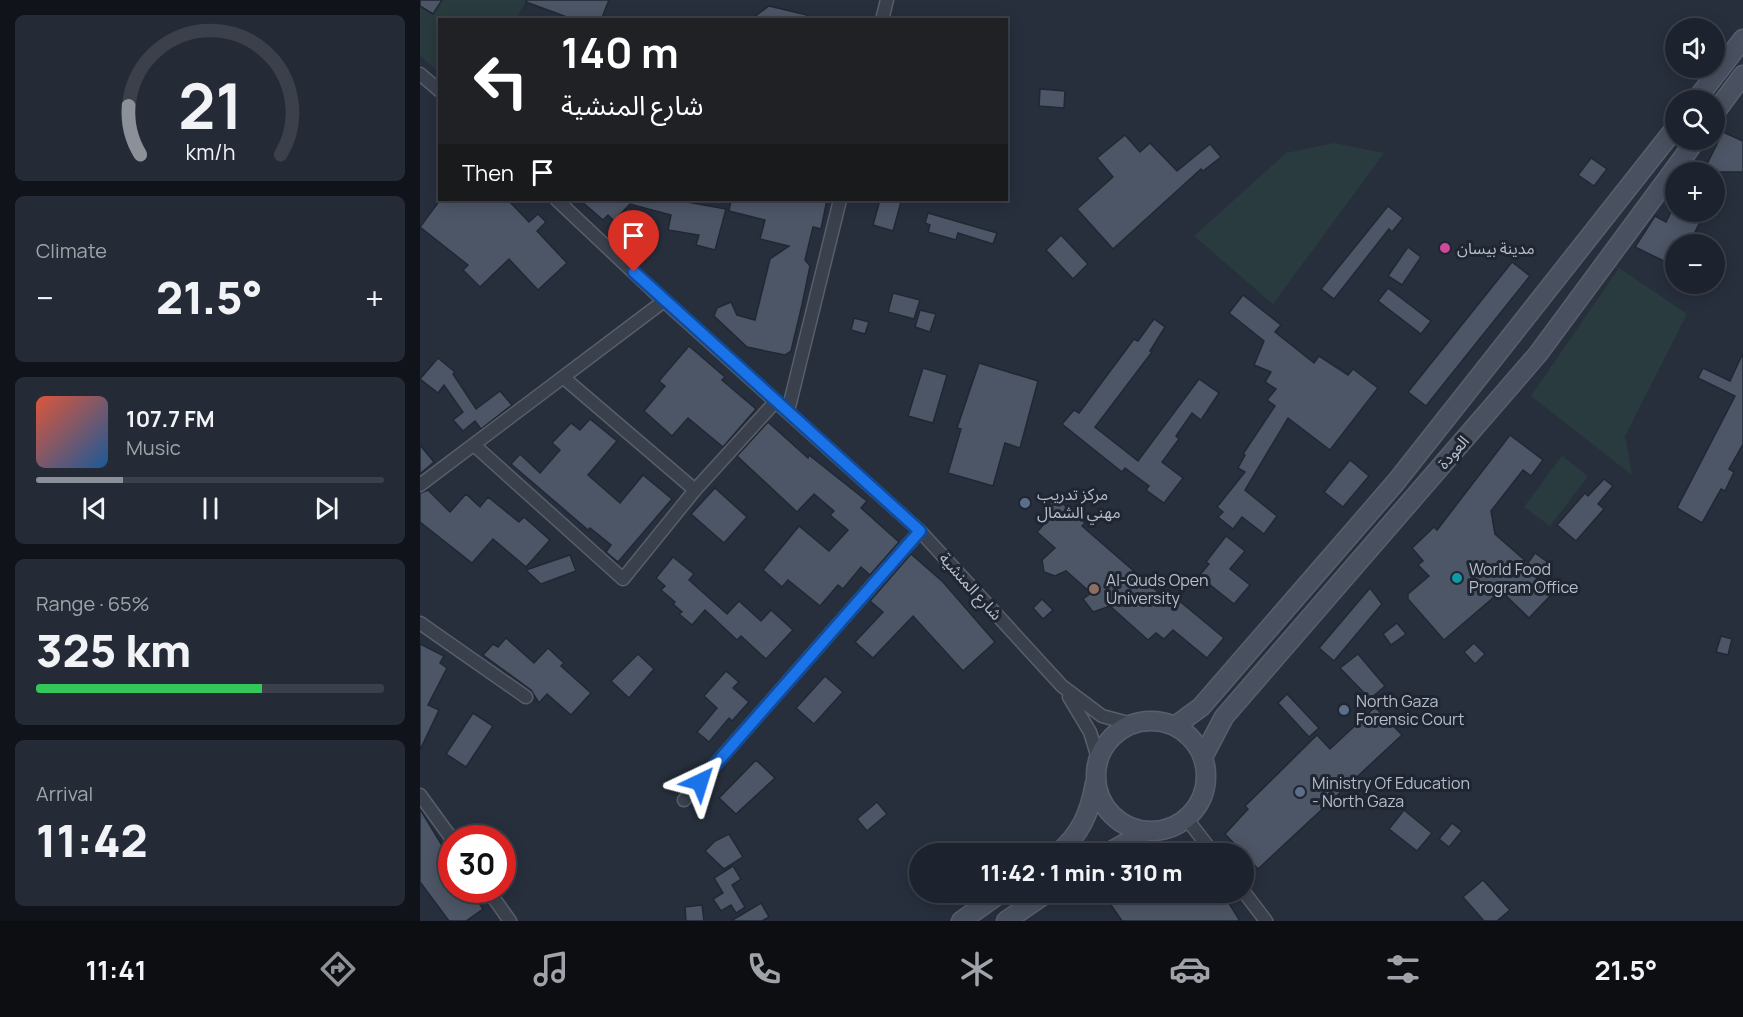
<!DOCTYPE html>
<meta charset="utf-8">
<style>
body{margin:0;font-family:Manrope,"Noto Sans Arabic",sans-serif;background:#252b36;color:#f1f3f6;height:100vh;display:flex;flex-direction:column;font-size:22px;white-space:nowrap}
*{box-sizing:border-box;margin:0}
p{font-size:20px;color:#a0a4aa}
.icon{flex:none;width:33px;height:33px;fill:none;stroke:currentColor;stroke-width:2;stroke-linecap:round;stroke-linejoin:round}
.map{position:relative;flex:1;overflow:hidden}
.sheet{display:flex;flex-direction:column;gap:15px;padding:15px;background:#101319;width:420px}
.sheet>*{flex:none}
.guide{position:absolute;left:18px;top:18px;width:570px;height:183px;border-radius:0px;box-shadow:0 3px 15px #0003,0 0 0 2px #3b404a;background:#202124;color:#fff;overflow:hidden}
.tools{position:absolute;left:1245px;top:18px;display:grid;gap:12px}
.tools a{display:grid;place-items:center;width:60px;height:60px;border-radius:50%;background:#1d232e;box-shadow:0 3px 15px #0003,0 0 0 2px #3b404a;font-size:30px}
.speed{position:absolute;left:18px;top:825px;display:flex;gap:12px;font-size:30px;font-weight:700;text-align:center}
.speed>*{display:grid;place-content:center;width:78px;height:78px;border-radius:50%;background:#1d232e;box-shadow:0 3px 15px #0003,0 0 0 2px #3b404a;line-height:1}
.speed .limit{border:9px solid #d22;background:#fff;color:#111}
.pin{position:absolute;display:grid;place-items:center;width:51px;height:51px;color:#fff;margin:-62px -26px;border-radius:50% 50% 50% 0;rotate:-45deg;box-shadow:0 0 6px #0007}
.pin .icon{rotate:45deg}
.me{position:absolute;width:66px;margin:-33px;rotate:41deg;stroke-linejoin:round;filter:drop-shadow(0 0 4px #0008)}
.turn{display:flex;align-items:center;gap:21px;height:126px;padding:0 24px;font-size:27px}
.turn .icon{width:78px;height:78px;stroke-width:2.5}
.turn b{display:block;font-size:42px;line-height:51px}
.then{display:flex;align-items:center;height:57px;padding:0 24px;background:#0003;gap:12px;font-size:22px}
.big{font-size:45px;font-weight:800;line-height:1.1}
.sheet .widget{flex:1;display:flex;flex-direction:column;justify-content:center;gap:9px;min-width:0;padding:0 21px;border-radius:9px;background:#252b36}
.sheet .dial{align-items:center;gap:0}
.dial svg{height:156px;overflow:visible;fill:none;stroke:#3b404a;stroke-width:7;stroke-linecap:round;text-anchor:middle}
.dial text{fill:#f1f3f6;stroke:none}
.song{display:flex;align-items:center;gap:18px}
.cover{width:72px;height:72px;border-radius:9px;background:linear-gradient(135deg,hsl(10 70% 55%),hsl(210 70% 35%))}
.played{height:6px;border-radius:3px;background:linear-gradient(90deg,#8c9099 25%,#3b404a 25%)}
.keys{display:flex;justify-content:space-around;direction:ltr}
.heat{display:flex;justify-content:space-between;align-items:center;font-size:33px;direction:ltr}
.charge{height:9px;border-radius:4px;background:linear-gradient(90deg,#34c759 65%,#3b404a 0)}
.trip{position:absolute;left:489px;top:843px;width:345px;height:60px;border-radius:30px;background:#1d232e;box-shadow:0 3px 15px #0003,0 0 0 2px #3b404a;font-weight:800;line-height:60px;text-align:center}
.menu{display:flex;height:96px;justify-content:space-around;align-items:center;background:#0c0e12;color:#a0a4aa}
.menu .icon{width:42px;height:42px}
.menu .current{color:#8c9099}
.menu b{font-size:27px;color:#f1f3f6}
main{display:flex;flex:1;min-height:0}
.map>svg:first-child{display:block}
.green{fill:#293b3e}
.building{fill:#4d5666;stroke:#212834;stroke-width:1.5}
.lines{fill:none;stroke-linecap:round;stroke-linejoin:round}
.street-casing{stroke:#585f6b;stroke-width:15}
.secondary-casing{stroke:#585f6b;stroke-width:21}
.street{stroke:#3a414d;stroke-width:12}
.secondary{stroke:#495060;stroke-width:18}
.route-casing{stroke:#114b97;stroke-width:15}
.route{stroke:#1a73e8;stroke-width:10}
.hotel-dot{fill:#d1479c;stroke:#1f2632;stroke-width:2}
.service-dot{fill:#5c6f8a;stroke:#1f2632;stroke-width:2}
.culture-dot{fill:#0f9aa8;stroke:#1f2632;stroke-width:2}
.education-dot{fill:#8d6e63;stroke:#1f2632;stroke-width:2}
.labels{text-anchor:middle;dominant-baseline:central;stroke-width:6;stroke-linejoin:round;paint-order:stroke}
.poi-label{font-size:16px;fill:#b7bdc8;stroke:#1f2632;text-anchor:start}
.street-label{font-size:16px;fill:#b7bdc8;stroke:#1f2632}
</style>
<main>
<section class="sheet">
<div class="widget dial"><svg viewBox="0 0 100 80">
<path d="M14 69A42 42 0 1 1 86 69"/>
<path d="M14 69A42 42 0 0 1 8 44" stroke="#8c9099"/>
<text x="50" y="56" font-size="32" font-weight="700">21</text>
<text x="50" y="72" font-size="11">km/h</text>
</svg></div>
<div class="widget"><p>Climate</p>
<div class="heat"><a>−</a><b class="big">21.5°</b><a>+</a></div>
</div>
<div class="widget">
<div class="song"><i class="cover"></i><div><b>107.7 FM</b><p>Music</p></div></div>
<div class="played"></div>
<div class="keys"><svg class="icon" aria-label="previous" viewBox="0 0 24 24"><path d="M18 5L8 12l10 7zM5 5v14"/></svg><svg class="icon" aria-label="pause" viewBox="0 0 24 24"><path d="M8 5v14M16 5v14"/></svg><svg class="icon" aria-label="next" viewBox="0 0 24 24"><path d="M6 5l10 7-10 7zM19 5v14"/></svg></div>
</div>
<div class="widget"><p>Range · 65%</p><b class="big">325 km</b><div class="charge"></div></div>
<div class="widget"><p>Arrival</p><b class="big">11:42</b></div>
</section>
<div class="map">
<svg width="1323" height="921" viewBox="0 0 1323 921">
<rect width="100%" height="100%" fill="#272f3d"/>
<!-- green -->
<g class="green">
<path d="M0,0H107L96,19L20,20L19,72L0,56Z"/>
<path d="M914,143L964,153L853,304L774,236L866,153Z"/>
<path d="M1199,268L1267,314L1205,436L1212,475L1111,396Z"/>
<path d="M1142,456L1168,476L1130,526L1104,507Z"/>
</g>
<!-- building -->
<g class="building">
<path d="M0,0H22L13,14L0,6Z"/>
<path d="M107,0H189L181,20H155L106,2Z"/>
<path d="M349,6L387,15V20H330Z"/>
<path d="M620,89L645,91L644,108L619,106Z"/>
<path d="M1303,132L1323,141V172H1283Z"/>
<path d="M705,135L720,152L730,143L757,171L790,144L801,157L783,171L781,169L693,249L657,209L693,177L677,158Z"/>
<path d="M1171,158L1187,169L1174,186L1158,175Z"/>
<path d="M20,200H88L109,222L118,214L126,222L117,231L147,263L118,290L89,259L60,287L43,270L48,265L0,227Z"/>
<path d="M160,200H256L306,209L295,250L276,245L279,235L248,230L251,215L210,204L194,221L188,215L183,220Z"/>
<path d="M311,200H407L401,229L393,227L385,260L390,266L382,305L371,351L365,355L327,347L294,316L297,308L311,302L317,315L335,320L350,259L369,246L340,239L345,220L309,211Z"/>
<path d="M460,200L481,202L473,231L453,225Z"/>
<path d="M1256,202V212H1285L1269,244H1256V254L1250,264L1215,247L1235,216L1246,222Z"/>
<path d="M968,206L983,218L972,232L969,229L914,299L901,289Z"/>
<path d="M508,213L577,233L573,244L538,233L536,240L508,232L510,225L505,223Z"/>
<path d="M641,235L668,264L653,279L626,250Z"/>
<path d="M988,247L1001,257L982,285L968,276Z"/>
<path d="M1092,262L1110,276L1006,406L988,392Z"/>
<path d="M968,288L1011,321L1001,334L958,301Z"/>
<path d="M473,293L500,300L494,319L468,312Z"/>
<path d="M823,295L861,325L855,332L894,363L899,356L928,375L933,369L958,388L910,450L868,418L825,490L857,516L844,534L822,517L813,529L798,517L803,512L797,507L825,472L818,468L825,455L823,454L855,406L847,400L856,389L845,382L851,372L834,365L844,341L809,313Z"/>
<path d="M500,310L516,314L510,332L495,327Z"/>
<path d="M434,318L449,322L445,334L431,330Z"/>
<path d="M734,319L745,327L730,351L732,352L675,427L718,461L779,379L799,393L781,420L772,413L756,436L759,439L742,462L763,478L744,503L726,490L729,486L705,468L702,472L642,424L654,410L659,413L714,339L718,341Z"/>
<path d="M269,346L305,377L302,380L336,409L303,447L268,418L252,436L224,411L245,386L239,381Z"/>
<path d="M1323,353V444L1309,469L1314,472L1305,491L1301,489L1282,523L1257,508L1315,396L1278,378L1283,368L1310,381Z"/>
<path d="M18,358L35,372L33,374L56,409L80,391L92,405L61,429L55,421L43,431L33,420L43,412L24,385L18,393L0,379Z"/>
<path d="M559,363L618,381L600,448L585,443L573,486L528,473L541,429L537,428Z"/>
<path d="M503,368L527,375L513,423L488,416Z"/>
<path d="M170,419L197,441L168,475L200,503L223,475L252,499L198,562L186,552L191,545L170,528L168,530L91,464L100,454L120,473L140,450L132,443L151,423L160,430Z"/>
<path d="M348,422L388,458L389,455L447,501L441,508L479,542L450,575L441,567L423,589L418,585L400,606L368,580L362,587L343,570L379,526L409,551L428,530L410,515L414,511L394,494L377,512L317,456Z"/>
<path d="M1090,435L1123,460L1111,476L1103,470L1071,511L1075,534L1108,563L1115,553L1129,563L1116,580L1131,595L1109,618L1081,591L1024,640L988,599V594L1009,576L998,565L1003,561L992,548L1014,527L1017,530Z"/>
<path d="M0,445L14,462L0,474Z"/>
<path d="M930,460L949,476L923,507L904,492Z"/>
<path d="M1184,479L1193,486L1178,504L1184,509L1156,541L1137,525L1165,493L1168,496Z"/>
<path d="M295,488L327,517L304,543L271,514Z"/>
<path d="M8,490L30,512L46,494L60,507L68,497L99,522L104,517L130,540L106,567L73,539L52,563L0,522V493Z"/>
<path d="M635,497L665,523L662,526L745,598L751,594L804,638L787,658L753,630L744,639L736,633L728,640L690,606L673,612L663,599L671,593L646,571L635,576L624,572L622,560L635,548L617,532L633,514L626,508Z"/>
<path d="M806,536L825,551L810,569L830,585L814,604L779,576L789,564L786,562Z"/>
<path d="M491,554L523,582L575,642L543,671L493,616L453,658L435,642L463,612L450,601Z"/>
<path d="M150,555L156,571L121,584L106,570Z"/>
<path d="M253,557L274,574L269,580L307,614L319,601L341,621L351,610L373,630L346,659L321,636L317,640L285,610L272,625L259,614L262,612L253,604L255,602L241,590L245,586L236,578Z"/>
<path d="M950,588L962,604L914,661L899,648Z"/>
<path d="M622,599L633,610L623,619L613,608Z"/>
<path d="M977,623L986,634L971,645L963,634Z"/>
<path d="M1301,636L1312,639L1308,655L1296,652Z"/>
<path d="M86,638L114,663L128,648L144,663L141,666L171,693L151,715L127,694L119,703L111,690L63,655L73,644L78,647Z"/>
<path d="M1054,643L1065,654L1055,664L1044,652Z"/>
<path d="M0,644L24,656L20,663L27,668L8,705L19,710L0,750Z"/>
<path d="M218,654L234,669L209,698L191,681Z"/>
<path d="M938,654L965,686L950,699L920,668Z"/>
<path d="M306,671L319,682L313,688L329,702L312,721L309,718L289,742L277,732L297,708L284,696Z"/>
<path d="M405,676L423,692L394,724L376,708Z"/>
<path d="M867,694L899,728L889,737L858,703Z"/>
<path d="M955,707L982,735L838,869L805,834L828,809L825,806L897,735L910,749Z"/>
<path d="M53,713L73,726L46,767L26,754Z"/>
<path d="M336,760L355,778L316,814L299,798Z"/>
<path d="M457,802L467,814L447,831L437,819Z"/>
<path d="M0,809L32,862V890H50L63,909L46,921H29L0,882Z"/>
<path d="M984,810L1012,833L997,851L969,829Z"/>
<path d="M1032,823L1042,831L1029,847L1019,839Z"/>
<path d="M309,834L323,857L304,869L285,851L295,841Z"/>
<path d="M313,866L321,879L312,885L325,907L316,913L311,905L301,911L293,899L303,893L294,878Z"/>
<path d="M1063,880L1090,910L1077,921H1064L1043,897Z"/>
<path d="M682,892H802L820,921H702Z"/>
<path d="M341,903L349,917L342,921H311Z"/>
<path d="M282,905L284,921H266L265,907Z"/>
</g>
<g class="lines">
<!-- street casing -->
<g class="street-casing">
<g id="street">
<path d="M462,20L467,0"/>
<path d="M0,74L20,91"/>
<path d="M137,200L244,301L500,531L642,686L682,716L712,724"/>
<path d="M144,378L275,490"/>
<path d="M368,411L420,200"/>
<path d="M54,445L203,579L275,490L356,401"/>
<path d="M0,485L244,301"/>
<path d="M0,623L106,697"/>
<path d="M649,697L670,732L678,758"/>
<path d="M0,795L32,839"/>
<path d="M264,800L500,531"/>
<path d="M766,818L794,854"/>
<path d="M68,890L90,921"/>
<path d="M824,892L846,921"/>
</g>
</g>
<!-- secondary casing -->
<g class="secondary-casing">
<g id="secondary">
<path d="M1276,100L1323,39"/>
<path d="M1294,114L1323,75"/>
<circle cx="731" cy="776" r="55"/>
<path d="M755,726L781,707L976,482L1256,127"/>
<path d="M783,757L804,717L1118,354L1276,140"/>
<path d="M637,854C661,834 670,812 675,783"/>
<path d="M686,854L727,831"/>
<path d="M541,921L582,892"/>
<path d="M586,921L628,892"/>
</g>
</g>
<!-- street -->
<use href="#street" class="street"/>
<!-- secondary -->
<use href="#secondary" class="secondary"/>
</g>
<g class="lines">
<!-- route casing -->
<g class="route-casing">
<path id="route" d="M214,272L500,531L280,782"/>
</g>
<!-- route -->
<use href="#route" class="route"/>
</g>
<!-- markers -->
<circle class="hotel-dot" cx="1025" cy="248" r="6"/>
<g class="service-dot">
<circle cx="605" cy="503" r="6"/>
<circle cx="924" cy="710" r="6"/>
<circle cx="880" cy="792" r="6"/>
</g>
<circle class="culture-dot" cx="1037" cy="578" r="6"/>
<circle class="education-dot" cx="674" cy="589" r="6"/>
<g class="labels">
<!-- poi labels -->
<g class="poi-label">
<text x="1037" y="248">مدينة بيسان</text>
<text x="617" y="494">مركز تدريب<tspan x="617" dy="18">مهني الشمال</tspan></text>
<text x="1049" y="569">World Food<tspan x="1049" dy="18">Program Office</tspan></text>
<text x="686" y="580">Al-Quds Open<tspan x="686" dy="18">University</tspan></text>
<text x="936" y="701">North Gaza<tspan x="936" dy="18">Forensic Court</tspan></text>
<text x="892" y="783">Ministry Of Education<tspan x="892" dy="18">- North Gaza</tspan></text>
</g>
<!-- street labels -->
<g class="street-label">
<text transform="translate(1033 452) rotate(-49)">العودة</text>
<text transform="translate(551 586) rotate(48)">شارع المنشية</text>
</g>
</g>
</svg>
<div class="tools">
<a><svg class="icon" aria-label="sound" viewBox="0 0 24 24"><path d="M4 9h4l5-4v14l-5-4H4zM17 9q2 3 0 6"/></svg></a>
<a><svg class="icon" aria-label="search" viewBox="0 0 24 24"><circle cx="10" cy="10" r="6"/><path d="M15 15l6 6"/></svg></a>
<a>+</a>
<a>−</a>
</div>
<div class="speed"><div class="limit">30</div></div>
<div class="pin" style="left:214px;top:272px;background:#d93025"><svg class="icon" aria-label="arrive" viewBox="0 0 24 24"><path d="M6 21V4h12l-3 4 3 4H6"/></svg></div>
<svg class="me" style="left:280px;top:782px" viewBox="-20 -20 40 40"><path d="M0-17L14 15 0 8-14 15z" fill="#1a73e8" stroke="#fff" stroke-width="4"/></svg>
<div class="trip">11:42 · 1 min · 310 m</div>
<div class="guide">
<div class="turn"><svg class="icon" aria-label="left" viewBox="0 0 24 24"><path d="M17 20v-9H6M10 6l-5 5 5 5"/></svg><div><b>140 m</b>شارع المنشية</div></div>
<div class="then">Then<svg class="icon" aria-label="arrive" viewBox="0 0 24 24"><path d="M6 21V4h12l-3 4 3 4H6"/></svg></div>
</div>
</div>
</main>
<nav class="menu">
<b>11:41</b>
<svg class="icon current" aria-label="directions" viewBox="0 0 24 24"><path d="M12 3l9 9-9 9-9-9zM9 14v-3h6M13 9l2 2-2 2"/></svg>
<svg class="icon" aria-label="music" viewBox="0 0 24 24"><path d="M9 18V5l10-2v13"/><circle cx="6" cy="18" r="3"/><circle cx="16" cy="16" r="3"/></svg>
<svg class="icon" aria-label="phone" viewBox="0 0 24 24"><path d="M5 4h4l2 5-3 2q2 4 5 5l2-3 5 2v4C11 20 4 13 5 4z"/></svg>
<svg class="icon" aria-label="climate" viewBox="0 0 24 24"><path d="M12 3v18M4 7l16 10M4 17L20 7"/></svg>
<svg class="icon" aria-label="car" viewBox="0 0 24 24"><path d="M5 17H2v-5l4-1 3-4h7l3 4 3 1v5h-3M9 17h6M6 11h13"/><circle cx="7" cy="17" r="2"/><circle cx="17" cy="17" r="2"/></svg>
<svg class="icon" aria-label="filters" viewBox="0 0 24 24"><path d="M4 7h16M4 17h16"/><circle cx="9" cy="7" r="2"/><circle cx="15" cy="17" r="2"/></svg>
<b>21.5°</b>
</nav>
